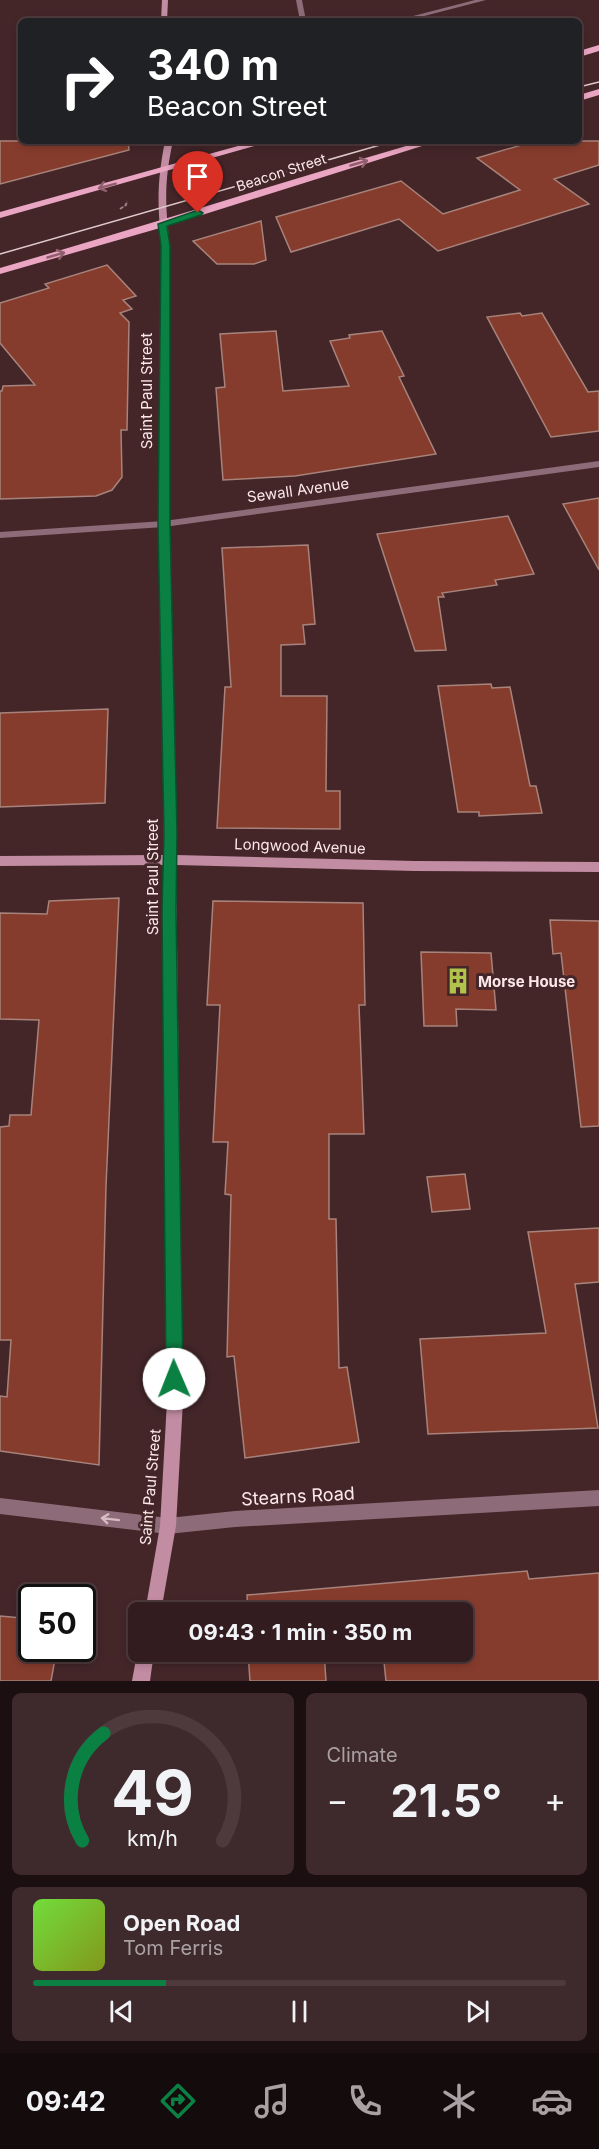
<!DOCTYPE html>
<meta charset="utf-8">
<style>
body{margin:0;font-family:Inter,sans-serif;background:#3e292c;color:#f1f3f6;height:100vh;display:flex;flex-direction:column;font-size:22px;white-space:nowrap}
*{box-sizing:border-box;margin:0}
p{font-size:20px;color:#a9a1a4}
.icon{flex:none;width:33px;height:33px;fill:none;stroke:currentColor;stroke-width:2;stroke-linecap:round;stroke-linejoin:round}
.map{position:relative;height:1681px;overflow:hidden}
.sheet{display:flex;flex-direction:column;gap:12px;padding:12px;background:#1c0f11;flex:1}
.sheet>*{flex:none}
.guide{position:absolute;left:18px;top:18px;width:564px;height:126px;border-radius:9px;box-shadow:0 3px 9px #0003,0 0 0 2px #4e3a3d;background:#202124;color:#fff;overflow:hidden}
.speed{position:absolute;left:18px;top:1584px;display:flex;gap:12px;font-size:30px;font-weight:700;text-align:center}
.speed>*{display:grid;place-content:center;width:78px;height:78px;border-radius:50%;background:#331c1f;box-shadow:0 3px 9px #0003,0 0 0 2px #4e3a3d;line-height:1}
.speed .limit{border:3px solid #111;border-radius:9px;background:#fff;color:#111}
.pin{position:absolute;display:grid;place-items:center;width:51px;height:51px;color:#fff;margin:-62px -26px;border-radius:50% 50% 50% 0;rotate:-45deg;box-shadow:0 0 6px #0007}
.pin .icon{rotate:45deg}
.me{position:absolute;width:66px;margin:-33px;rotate:359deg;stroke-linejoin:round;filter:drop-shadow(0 0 4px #0008)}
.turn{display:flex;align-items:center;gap:21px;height:126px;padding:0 30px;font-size:27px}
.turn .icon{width:78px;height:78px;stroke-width:2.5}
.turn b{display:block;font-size:42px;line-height:51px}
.big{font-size:45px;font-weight:700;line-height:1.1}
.sheet .card{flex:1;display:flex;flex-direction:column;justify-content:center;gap:9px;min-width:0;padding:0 21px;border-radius:9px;background:#3e292c}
.sheet .dial{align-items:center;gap:0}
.dial svg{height:156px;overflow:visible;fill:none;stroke:#4e3a3d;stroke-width:7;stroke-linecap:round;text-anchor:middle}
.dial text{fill:#f1f3f6;stroke:none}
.song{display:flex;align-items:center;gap:18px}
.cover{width:72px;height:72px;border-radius:9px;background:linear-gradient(135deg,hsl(100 70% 55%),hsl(70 70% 35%))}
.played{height:6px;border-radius:3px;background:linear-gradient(90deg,#0b8043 25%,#4e3a3d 25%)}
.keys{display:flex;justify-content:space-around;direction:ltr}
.heat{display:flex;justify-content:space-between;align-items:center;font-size:33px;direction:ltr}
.sheet .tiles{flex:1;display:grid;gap:12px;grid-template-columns:1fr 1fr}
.card:last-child{grid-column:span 2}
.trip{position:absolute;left:128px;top:1602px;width:345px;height:60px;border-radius:9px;background:#331c1f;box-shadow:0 3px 9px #0003,0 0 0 2px #4e3a3d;font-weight:700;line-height:60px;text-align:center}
.menu{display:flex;height:96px;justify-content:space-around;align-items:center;background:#140b0c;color:#a9a1a4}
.menu .icon{width:42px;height:42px}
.menu .selected{color:#0b8043}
.menu b{font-size:27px;color:#f1f3f6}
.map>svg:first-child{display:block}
.building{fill:#863c2d;stroke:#a7837b;stroke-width:1.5}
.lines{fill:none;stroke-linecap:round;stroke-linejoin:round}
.path{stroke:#998082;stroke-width:2;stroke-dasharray:4 1.5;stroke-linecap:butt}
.lane{fill:#8d6b79;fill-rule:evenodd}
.street{fill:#8d6b79;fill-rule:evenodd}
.secondary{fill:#c28ca3;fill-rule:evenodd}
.primary{fill:#eaa5c3;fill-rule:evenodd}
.tram{stroke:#e0cacb;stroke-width:1.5}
.oneway{stroke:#8f5f6e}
.oneway2{stroke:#d6bcc2}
.route{fill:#0b8043;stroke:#07532c;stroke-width:1.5}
.labels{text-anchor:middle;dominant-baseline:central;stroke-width:6;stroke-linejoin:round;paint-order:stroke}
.far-street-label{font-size:14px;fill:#fde8e9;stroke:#442629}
.street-label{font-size:15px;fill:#fde8e9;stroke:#442629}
.poi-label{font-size:15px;font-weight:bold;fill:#fde8e9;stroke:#442629;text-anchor:start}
.near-street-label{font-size:18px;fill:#fde8e9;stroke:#442629}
</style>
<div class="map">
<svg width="599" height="1681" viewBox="0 0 599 1681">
<rect width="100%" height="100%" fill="#442629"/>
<!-- building -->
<g class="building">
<path d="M0,141H128L129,150L0,184Z"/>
<path d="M535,141H599V165L554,179L589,204L438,251L399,219L291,252L276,217L401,181L443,214L520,190L477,158Z"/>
<path d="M261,221L266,260L254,264H217L193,241Z"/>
<path d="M107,265L136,296L123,300L132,309L120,313L129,322L127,430H121L122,477L112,490L96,496L0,499V391H2L3,386L35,385L0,343V303L49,288L45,284Z"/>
<path d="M520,313L522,316L542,313L588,392L599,391V431L551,437L487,317Z"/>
<path d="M276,331L283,391L349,386L330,341L350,338L349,335L382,331L404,376L399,377L436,454L295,476L223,480L216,388L225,387L220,334Z"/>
<path d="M599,498V570L563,504Z"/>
<path d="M508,516L534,574L495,580L497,585L442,593L444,597H438L446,650L415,651L377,534Z"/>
<path d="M308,545L315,624L303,625L305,644L281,645V696H327L326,791H340V829L217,828L225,687H231L222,548Z"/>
<path d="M491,684L492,688L510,687L530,786H536L542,813L479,816V812H458L438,686Z"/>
<path d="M108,709L105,803L0,807V713Z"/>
<path d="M119,898L106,1186L99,1465L0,1451V1396L7,1397L11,1340H0V1127L9,1126L10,1115H31L39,1020L0,1019V913L47,914L49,901Z"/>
<path d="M213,901L363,903L365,1005H359L364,1134H329V1219H336L339,1368L347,1367L359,1442L245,1458L234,1356L227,1357L231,1195L225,1194L228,1142H213L220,1005H207Z"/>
<path d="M550,920L599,921V1126L581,1127L561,953L553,954Z"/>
<path d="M421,952L491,953L496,1010L456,1009L457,1026H424Z"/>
<path d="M465,1174L470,1209L432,1212L427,1177Z"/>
<path d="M599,1228V1282L575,1284L598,1428L428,1434L420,1339L546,1333L528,1232Z"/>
<path d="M527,1571L529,1579L599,1573V1681H386L383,1652H462V1612H248L247,1595Z"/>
<path d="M0,1616L32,1619V1648H57L51,1681H0Z"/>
<path d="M248,1652H324L326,1681H250Z"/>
</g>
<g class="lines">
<!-- path -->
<path class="path" d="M120,209L126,205L127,201"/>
<!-- lane -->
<g class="lane">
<path d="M296,0H302L306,21H300Z"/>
<path d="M475,0H486L405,21H394Z"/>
</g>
<!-- street -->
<g class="street">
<path d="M599,461V467L164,527L0,538V532L164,521Z"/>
<path d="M599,1490V1506L235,1527L168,1534L0,1514V1498L168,1518L235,1511Z"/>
</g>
<!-- secondary -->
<g class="secondary">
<path d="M162,0H168L167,21H161Z"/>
<path d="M165,141H173C164,181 165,206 170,246L169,499L176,855L415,861L599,862V872L415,871L176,865L183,1401L176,1526L161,1612H145L160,1526L167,1401L164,865L0,866V856L164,855L159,499L162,246C157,206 157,181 165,141Z"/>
<path d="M138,1648V1652H154L150,1681H132Z"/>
</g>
<!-- primary -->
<g class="primary">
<path d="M599,45V51L579,57V51Z"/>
<path d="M599,89V95L579,101V95Z"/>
<path d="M256,141H272L0,218V212Z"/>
<path d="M423,141H438L167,226L0,274V268C141,227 282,182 423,141Z"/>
</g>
<!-- tram -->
<g class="tram">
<path d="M579,87L599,82"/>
<path d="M0,254L394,141"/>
</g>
</g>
<!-- one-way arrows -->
<defs><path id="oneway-shaft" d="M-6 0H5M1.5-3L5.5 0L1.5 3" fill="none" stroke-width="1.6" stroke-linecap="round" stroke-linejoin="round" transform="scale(1.5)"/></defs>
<g class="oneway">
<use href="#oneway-shaft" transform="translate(359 163) rotate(-16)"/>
<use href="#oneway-shaft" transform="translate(107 186) rotate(165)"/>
<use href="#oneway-shaft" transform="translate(56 255) rotate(-16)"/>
</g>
<use class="oneway2" href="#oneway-shaft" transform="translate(110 1519) rotate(-173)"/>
<!-- route -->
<path class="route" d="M198,210L203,213L201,215L167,226L170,246V524L177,833L176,910L183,1379L181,1385L174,1388L168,1385L166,1379L162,910L164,833L158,524L161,246L158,224Z"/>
<!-- icons -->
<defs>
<g id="building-bare" transform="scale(2.07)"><path d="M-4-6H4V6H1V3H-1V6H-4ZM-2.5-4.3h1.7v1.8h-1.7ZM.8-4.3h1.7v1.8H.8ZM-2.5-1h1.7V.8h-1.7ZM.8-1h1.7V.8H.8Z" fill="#b2c34c" stroke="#442629" stroke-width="2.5" paint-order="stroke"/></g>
</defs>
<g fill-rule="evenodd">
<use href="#building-bare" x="458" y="981"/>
</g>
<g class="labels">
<!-- far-street labels -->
<g class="far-street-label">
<text transform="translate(281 172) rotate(-18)">Beacon Street</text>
</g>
<!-- street labels -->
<g class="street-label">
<text transform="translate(146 391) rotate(-90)">Saint Paul Street</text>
<text transform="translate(298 490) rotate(-8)">Sewall Avenue</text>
<text transform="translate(300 846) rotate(2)">Longwood Avenue</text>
<text transform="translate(152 877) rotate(-90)">Saint Paul Street</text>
<text transform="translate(150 1487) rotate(-85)">Saint Paul Street</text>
</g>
<!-- poi labels -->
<g class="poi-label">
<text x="478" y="981">Morse House</text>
</g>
<!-- near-street labels -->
<g class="near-street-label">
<text transform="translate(298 1496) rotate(-3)">Stearns Road</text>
</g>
</g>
</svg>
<div class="speed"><div class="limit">50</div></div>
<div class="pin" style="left:198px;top:213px;background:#d93025"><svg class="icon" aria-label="arrive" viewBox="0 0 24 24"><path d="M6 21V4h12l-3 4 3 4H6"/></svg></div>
<svg class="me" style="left:174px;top:1379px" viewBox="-20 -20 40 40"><circle r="19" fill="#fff"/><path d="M0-13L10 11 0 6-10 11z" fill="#0b8043"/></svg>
<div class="trip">09:43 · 1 min · 350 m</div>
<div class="guide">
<div class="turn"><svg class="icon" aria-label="right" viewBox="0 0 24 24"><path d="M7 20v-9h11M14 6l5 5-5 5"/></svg><div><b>340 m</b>Beacon Street</div></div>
</div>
</div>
<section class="sheet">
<div class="tiles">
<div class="card dial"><svg viewBox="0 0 100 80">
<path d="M14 69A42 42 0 1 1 86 69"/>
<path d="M14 69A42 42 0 0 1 25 14" stroke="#0b8043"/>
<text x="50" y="56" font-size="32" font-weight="700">49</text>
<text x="50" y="72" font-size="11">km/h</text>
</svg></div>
<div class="card"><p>Climate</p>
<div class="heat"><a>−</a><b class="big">21.5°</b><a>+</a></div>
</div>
<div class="card">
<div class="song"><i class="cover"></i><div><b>Open Road</b><p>Tom Ferris</p></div></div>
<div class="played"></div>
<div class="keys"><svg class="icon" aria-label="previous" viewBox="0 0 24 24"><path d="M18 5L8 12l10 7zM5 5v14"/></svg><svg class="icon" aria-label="pause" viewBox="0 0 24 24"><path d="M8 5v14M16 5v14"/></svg><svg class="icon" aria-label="next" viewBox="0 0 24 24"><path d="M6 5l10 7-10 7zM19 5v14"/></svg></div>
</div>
</div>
</section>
<nav class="menu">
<b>09:42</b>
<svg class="icon selected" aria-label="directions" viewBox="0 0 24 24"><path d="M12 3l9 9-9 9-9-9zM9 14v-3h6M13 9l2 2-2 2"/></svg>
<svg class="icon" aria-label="music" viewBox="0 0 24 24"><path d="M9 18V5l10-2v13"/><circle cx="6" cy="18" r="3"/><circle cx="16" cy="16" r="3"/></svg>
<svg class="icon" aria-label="phone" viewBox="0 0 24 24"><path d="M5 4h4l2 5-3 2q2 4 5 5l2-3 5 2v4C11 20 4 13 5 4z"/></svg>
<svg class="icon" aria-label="climate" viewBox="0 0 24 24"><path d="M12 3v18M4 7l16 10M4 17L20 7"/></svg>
<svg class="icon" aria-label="car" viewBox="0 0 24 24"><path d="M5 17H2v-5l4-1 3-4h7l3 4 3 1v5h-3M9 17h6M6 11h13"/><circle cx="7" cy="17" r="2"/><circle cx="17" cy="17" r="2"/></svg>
</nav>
